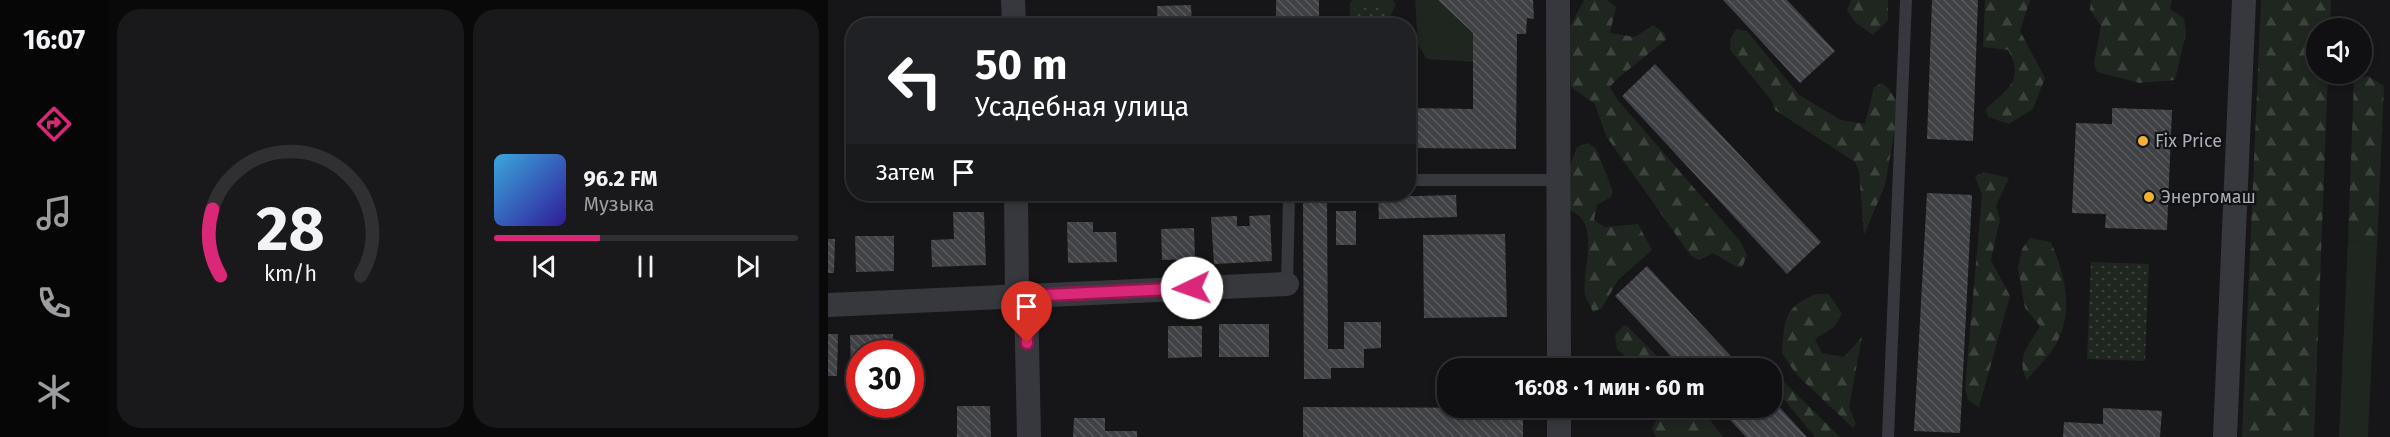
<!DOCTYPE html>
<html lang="ru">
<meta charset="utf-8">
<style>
body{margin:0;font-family:"Fira Sans",sans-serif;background:#19191b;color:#f1f3f6;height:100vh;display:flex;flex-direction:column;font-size:22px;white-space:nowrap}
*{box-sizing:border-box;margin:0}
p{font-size:20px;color:#9c9d9f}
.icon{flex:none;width:33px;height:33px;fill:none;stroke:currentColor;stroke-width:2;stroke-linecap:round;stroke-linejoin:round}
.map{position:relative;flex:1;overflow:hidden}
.panel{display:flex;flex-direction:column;gap:9px;padding:9px;background:#09090a;width:720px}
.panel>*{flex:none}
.top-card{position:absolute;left:18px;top:18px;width:570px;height:183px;border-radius:24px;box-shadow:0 3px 9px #0003,0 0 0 2px #303032;background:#202124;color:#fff;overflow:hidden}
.fabs{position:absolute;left:1478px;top:18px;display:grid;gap:12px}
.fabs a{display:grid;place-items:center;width:66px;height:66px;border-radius:50%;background:#101012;box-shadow:0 3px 9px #0003,0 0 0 2px #303032;font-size:30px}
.speed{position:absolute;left:18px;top:340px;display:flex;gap:12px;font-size:30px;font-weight:700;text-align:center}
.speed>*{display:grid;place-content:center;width:78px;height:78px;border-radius:50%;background:#101012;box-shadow:0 3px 9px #0003,0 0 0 2px #303032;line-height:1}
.speed .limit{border:9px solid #d22;background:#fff;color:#111}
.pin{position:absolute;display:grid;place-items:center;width:51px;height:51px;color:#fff;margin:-62px -26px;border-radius:50% 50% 50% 0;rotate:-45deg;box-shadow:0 0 6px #0007}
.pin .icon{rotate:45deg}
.me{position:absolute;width:66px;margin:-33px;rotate:267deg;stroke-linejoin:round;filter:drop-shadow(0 0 4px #0008)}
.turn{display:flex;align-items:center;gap:21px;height:126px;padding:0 30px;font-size:27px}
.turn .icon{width:78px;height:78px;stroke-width:2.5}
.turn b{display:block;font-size:42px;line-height:51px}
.then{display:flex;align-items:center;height:57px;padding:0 30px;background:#0003;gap:12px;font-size:22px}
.panel .tile{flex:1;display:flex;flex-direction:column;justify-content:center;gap:9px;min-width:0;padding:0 21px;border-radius:24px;background:#19191b}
.panel .dial{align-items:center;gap:0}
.dial svg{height:156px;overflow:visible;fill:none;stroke:#303032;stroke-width:7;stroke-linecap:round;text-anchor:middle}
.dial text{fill:#f1f3f6;stroke:none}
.song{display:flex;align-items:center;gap:18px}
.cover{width:72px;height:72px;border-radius:9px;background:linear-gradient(135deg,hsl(200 70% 55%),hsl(250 70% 35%))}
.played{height:6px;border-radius:3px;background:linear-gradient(90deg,#db2777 35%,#303032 35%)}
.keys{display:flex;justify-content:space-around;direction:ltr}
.panel .tiles{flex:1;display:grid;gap:9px;grid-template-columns:repeat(2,1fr)}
.trip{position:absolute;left:609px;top:358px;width:345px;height:60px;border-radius:24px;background:#101012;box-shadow:0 3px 9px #0003,0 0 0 2px #303032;font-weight:700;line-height:60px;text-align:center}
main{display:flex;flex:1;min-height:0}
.tab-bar{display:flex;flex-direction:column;width:108px;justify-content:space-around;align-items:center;background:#060607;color:#9c9d9f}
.tab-bar .icon{width:42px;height:42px}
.tab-bar .selected{color:#db2777}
.tab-bar b{font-size:27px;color:#f1f3f6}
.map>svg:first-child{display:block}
.grass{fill:#1e261f}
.forest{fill:url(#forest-firs)}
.park{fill:url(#park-dots)}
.building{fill:url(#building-back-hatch)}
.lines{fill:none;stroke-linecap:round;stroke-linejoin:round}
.lane{stroke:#37383d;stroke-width:12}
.street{stroke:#37383d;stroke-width:24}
.route-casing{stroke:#8e194d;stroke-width:15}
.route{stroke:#db2777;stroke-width:10}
.poi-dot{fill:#f2b134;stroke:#111113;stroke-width:2}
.labels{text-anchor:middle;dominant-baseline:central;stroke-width:4.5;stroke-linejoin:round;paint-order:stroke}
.poi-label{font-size:18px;fill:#a8adb8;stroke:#111113;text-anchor:start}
</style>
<main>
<nav class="tab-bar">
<b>16:07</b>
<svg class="icon selected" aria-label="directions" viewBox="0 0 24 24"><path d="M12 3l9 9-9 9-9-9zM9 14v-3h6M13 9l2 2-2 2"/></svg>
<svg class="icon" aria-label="music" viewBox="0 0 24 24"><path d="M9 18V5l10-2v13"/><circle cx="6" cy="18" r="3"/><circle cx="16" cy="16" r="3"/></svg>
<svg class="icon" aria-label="phone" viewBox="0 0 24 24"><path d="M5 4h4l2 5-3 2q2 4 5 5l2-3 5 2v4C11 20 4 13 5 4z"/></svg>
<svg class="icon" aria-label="climate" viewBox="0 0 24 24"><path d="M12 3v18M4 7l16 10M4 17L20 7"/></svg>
</nav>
<section class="panel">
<div class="tiles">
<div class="tile dial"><svg viewBox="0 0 100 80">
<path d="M14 69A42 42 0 1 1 86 69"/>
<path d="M14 69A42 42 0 0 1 10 35" stroke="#db2777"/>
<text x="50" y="56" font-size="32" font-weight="700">28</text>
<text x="50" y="72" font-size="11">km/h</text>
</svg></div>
<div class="tile">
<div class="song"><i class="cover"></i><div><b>96.2 FM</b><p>Музыка</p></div></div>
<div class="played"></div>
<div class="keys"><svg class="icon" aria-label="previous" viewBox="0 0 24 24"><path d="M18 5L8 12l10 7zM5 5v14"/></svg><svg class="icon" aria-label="pause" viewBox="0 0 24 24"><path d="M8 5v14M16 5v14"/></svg><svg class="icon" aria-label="next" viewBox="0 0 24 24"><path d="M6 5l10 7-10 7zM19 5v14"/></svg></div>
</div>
</div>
</section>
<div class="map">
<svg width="1562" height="437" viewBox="0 0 1562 437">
<defs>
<pattern id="forest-firs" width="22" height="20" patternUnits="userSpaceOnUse" patternTransform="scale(1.5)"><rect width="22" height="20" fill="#1e261f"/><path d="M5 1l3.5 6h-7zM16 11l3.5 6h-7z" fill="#3c433d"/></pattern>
<pattern id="park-dots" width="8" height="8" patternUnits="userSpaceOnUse" patternTransform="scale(1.5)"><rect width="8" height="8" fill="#1e261f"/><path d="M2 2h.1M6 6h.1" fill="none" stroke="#3c433d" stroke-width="1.8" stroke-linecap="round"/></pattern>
<pattern id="building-back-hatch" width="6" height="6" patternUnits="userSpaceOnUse" patternTransform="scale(1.5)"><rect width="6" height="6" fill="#404145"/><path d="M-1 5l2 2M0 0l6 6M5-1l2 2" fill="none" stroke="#595a5e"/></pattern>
</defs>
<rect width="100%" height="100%" fill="#161618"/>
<!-- grass -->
<g class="grass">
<path d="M525,0H565L568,5L562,17L570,22V25L522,26V2Z"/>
<path d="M587,0H610L645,33V62L599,59L590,45Z"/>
<path d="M1520,240L1549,245L1540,437H1511Z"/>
</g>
<!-- forest -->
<g class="forest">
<path d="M756,0H779L788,7L782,33L807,37L825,25L836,33L839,39L790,78L782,87L788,98L912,241L919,255L914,268L907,266L885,253L871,260L863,256L778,136L767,104L743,87L741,28Z"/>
<path d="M1023,0H1060V20L1045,35L1027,22L1019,10Z"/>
<path d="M1157,0H1202L1192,31L1217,78L1205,109L1181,124L1160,117L1158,109C1178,90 1198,80 1180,50L1155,47Z"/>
<path d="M1263,0H1344L1342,9L1356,18L1358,33L1347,80L1312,83L1269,72L1266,63L1273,26L1262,10Z"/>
<path d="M1433,0H1503L1502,28H1488V74H1500L1486,437H1414Z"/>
<path d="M908,29L919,31L971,95L1013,120L1037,124L1046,87L1054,83L1061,89L1068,101V123L1057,185L1036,235L1031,171L1027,162L947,110L944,101L902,50L903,38Z"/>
<path d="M1540,76L1556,86L1549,245L1520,240L1526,79Z"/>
<path d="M760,143L768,148L785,192L783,197L769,205L766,220L777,227L810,224L824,250L790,280L774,308L765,312C763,306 758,300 757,295C753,266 775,224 741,210L740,171L749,147Z"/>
<path d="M1155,172L1181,178L1168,206L1172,219L1163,260L1182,296L1151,407L1140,400L1137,388L1154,195L1147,177Z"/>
<path d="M1202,238L1223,242C1236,274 1246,307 1230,340C1224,355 1208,368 1199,380C1187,357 1201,346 1212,326L1197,308L1190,268L1194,249Z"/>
<path d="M989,294H1001L1014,314L1006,327L987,339L994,353L1016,357L1034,337L1021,407L1028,424L1025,428L968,374L954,353C957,321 954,307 989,294Z"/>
<path d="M796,325L799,326L842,369H811L789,349L787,335Z"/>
<path d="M944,370L1012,437H987L944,385Z"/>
<path d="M835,408H873L895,437H828L824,429Z"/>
</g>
<!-- park -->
<g class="park">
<rect x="526" y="5" width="33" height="20"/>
<path d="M1263,262L1321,264L1317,361L1259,359Z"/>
</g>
<!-- building -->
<g class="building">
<rect x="448" y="0" width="43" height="26"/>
<path d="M610,0H705L706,19L699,18L698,34H689L688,149L580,148V108L645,109V33Z"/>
<path d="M895,0H959L1007,51L972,83Z"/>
<path d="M1104,0H1150L1145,141L1099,139Z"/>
<path d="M363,5L364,26H330L329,6Z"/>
<rect x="99" y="19" width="57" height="7"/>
<path d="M1533,47L1545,48L1544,59H1533Z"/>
<path d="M827,64L993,242L959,274L794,96Z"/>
<path d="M1284,108L1344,110L1339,230L1277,228L1278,214L1244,213L1248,123L1284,124Z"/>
<path d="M1099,193L1144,195L1132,433L1086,431Z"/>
<path d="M628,195L629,217L551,219L550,197Z"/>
<path d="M475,198H499L500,349H516V322H553V348L536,349V368H503V379H476Z"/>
<rect x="508" y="211" width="20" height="34"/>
<path d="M125,212H156L158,265L104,267L103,240L126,239Z"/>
<path d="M442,215L444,261L386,264L383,217L409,216V226H422L421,216Z"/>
<path d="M239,222H265V232H288L289,262L240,263Z"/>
<path d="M366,228L367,259L334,260L333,229Z"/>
<path d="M677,234L679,317L596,318L595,235Z"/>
<path d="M27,236H66V271L28,272Z"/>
<path d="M0,239H7L6,273H0Z"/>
<path d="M819,266L845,294L915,369H855L787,296Z"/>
<rect x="391" y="324" width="50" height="33"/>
<path d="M340,326H374V357L340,358Z"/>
<path d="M0,334H10L9,376H0Z"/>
<path d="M65,334V354H32V369H23L22,335Z"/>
<path d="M944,399L979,437H918L891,408H944Z"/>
<path d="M129,406H162L163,437H129Z"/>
<path d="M475,407L695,408V437H475Z"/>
<path d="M1275,408L1334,411L1332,437H1235L1236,422L1275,424Z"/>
<path d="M246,418H277V431H309V437H245Z"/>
</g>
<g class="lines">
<!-- lane -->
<g class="lane">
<path d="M580,180H730"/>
<path d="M459,284L461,197L465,194"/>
<path d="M1060,437L1078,0"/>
</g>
<!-- street -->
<g class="street">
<path d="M185,0L186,26"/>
<path d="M730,0L731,369"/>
<path d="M188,194L189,296"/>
<path d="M198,296L201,437"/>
<path d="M0,305L459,284"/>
<path d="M731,408V437"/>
<path d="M1397,437L1416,0"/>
</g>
</g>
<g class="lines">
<!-- route casing -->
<g class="route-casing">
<path id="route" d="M199,343L198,296L364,288"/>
</g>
<!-- route -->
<use href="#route" class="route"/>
</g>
<!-- markers -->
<g class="poi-dot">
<circle cx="1315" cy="141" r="6"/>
<circle cx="1321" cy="197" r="6"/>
</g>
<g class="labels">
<!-- poi labels -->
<g class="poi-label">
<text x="1327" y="141">Fix Price</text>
<text x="1333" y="197">Энергомаш</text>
</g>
</g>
</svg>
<div class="fabs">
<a><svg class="icon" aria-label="sound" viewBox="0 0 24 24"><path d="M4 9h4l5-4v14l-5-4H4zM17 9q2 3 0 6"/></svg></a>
</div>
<div class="speed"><div class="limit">30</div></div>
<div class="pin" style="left:199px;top:343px;background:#d93025"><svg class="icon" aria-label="arrive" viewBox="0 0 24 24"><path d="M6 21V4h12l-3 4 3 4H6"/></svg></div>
<svg class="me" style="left:364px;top:288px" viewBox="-20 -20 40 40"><circle r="19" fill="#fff"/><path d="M0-13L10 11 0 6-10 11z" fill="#db2777"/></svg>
<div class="trip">16:08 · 1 мин · 60 m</div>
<div class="top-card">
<div class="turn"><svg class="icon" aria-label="left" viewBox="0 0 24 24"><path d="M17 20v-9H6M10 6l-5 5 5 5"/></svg><div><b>50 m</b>Усадебная улица</div></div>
<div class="then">Затем<svg class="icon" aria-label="arrive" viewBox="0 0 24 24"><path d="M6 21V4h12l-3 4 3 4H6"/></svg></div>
</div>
</div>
</main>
